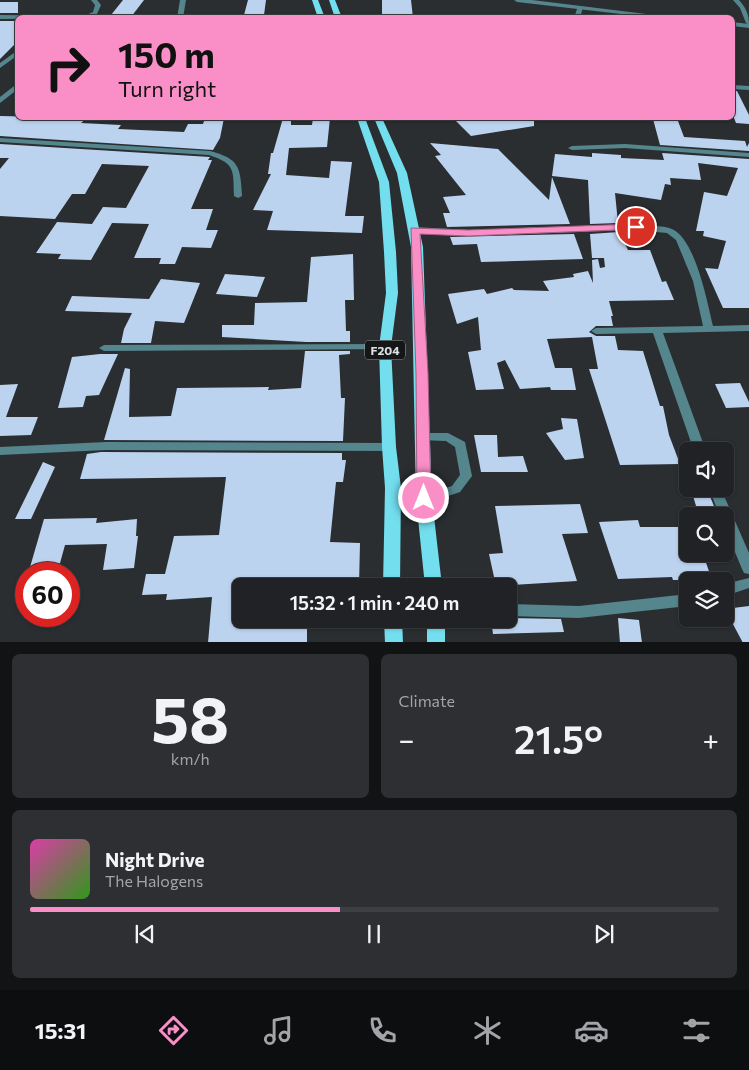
<!DOCTYPE html>
<meta charset="utf-8">
<style>
body{margin:0;font-family:Commissioner,sans-serif;background:#2d2f32;color:#f1f3f6;height:100vh;display:flex;flex-direction:column;font-size:19px;white-space:nowrap}
*{box-sizing:border-box;margin:0}
p{font-size:16px;color:#a2a4a7}
.icon{flex:none;width:28px;height:28px;fill:none;stroke:currentColor;stroke-width:2;stroke-linecap:round;stroke-linejoin:round}
.map{position:relative;height:642px;overflow:hidden}
.side{display:flex;flex-direction:column;gap:12px;padding:12px;background:#121314;flex:1}
.side>*{flex:none}
.banner{position:absolute;left:15px;top:15px;width:720px;height:105px;border-radius:8px;box-shadow:0 1px 4px #0004,0 0 0 1px #3d3f42;background:#fa8fc7;color:#111;overflow:hidden}
.fabs{position:absolute;left:679px;top:442px;display:grid;gap:10px}
.fabs a{display:grid;place-items:center;width:55px;height:55px;border-radius:8px;background:#202225;box-shadow:0 1px 4px #0004,0 0 0 1px #3d3f42;font-size:25px}
.speed{position:absolute;left:15px;top:562px;display:flex;gap:10px;font-size:25px;font-weight:700;text-align:center}
.speed>*{display:grid;place-content:center;width:65px;height:65px;border-radius:50%;background:#202225;box-shadow:0 1px 4px #0004,0 0 0 1px #3d3f42;line-height:1}
.speed .limit{border:8px solid #d22;background:#fff;color:#111}
.pin{position:absolute;display:grid;place-items:center;width:42px;height:42px;color:#fff;margin:-21px;border:2px solid #fff;border-radius:50%;box-shadow:0 1px 5px #0007}
.me{position:absolute;width:55px;margin:-28px;rotate:0deg;stroke-linejoin:round;filter:drop-shadow(0 0 4px #0008)}
.turn{display:flex;align-items:center;gap:18px;height:105px;padding:0 20px;font-size:22px}
.turn .icon{width:65px;height:65px;stroke-width:2.5}
.turn b{display:block;font-size:35px;line-height:42px}
.big{font-size:38px;font-weight:600;line-height:1.1}
.side .widget{flex:1;display:flex;flex-direction:column;justify-content:center;gap:8px;min-width:0;padding:0 18px;border-radius:8px;background:#2d2f32}
.side .dial{align-items:center;gap:0}
.dial b{font-size:65px;line-height:1}
.song{display:flex;align-items:center;gap:15px}
.cover{width:60px;height:60px;border-radius:8px;background:linear-gradient(135deg,hsl(320 70% 55%),hsl(110 70% 35%))}
.played{height:5px;border-radius:2px;background:linear-gradient(90deg,#fa8fc7 45%,#3d3f42 45%)}
.keys{display:flex;justify-content:space-around;direction:ltr}
.heat{display:flex;justify-content:space-between;align-items:center;font-size:28px;direction:ltr}
.side .tiles{flex:1;display:grid;gap:12px;grid-template-columns:1fr 1fr}
.widget:last-child{grid-column:span 2}
.trip{position:absolute;left:232px;top:578px;width:285px;height:50px;border-radius:8px;background:#202225;box-shadow:0 1px 4px #0004,0 0 0 1px #3d3f42;font-weight:600;line-height:50px;text-align:center}
.dock{display:flex;height:80px;justify-content:space-around;align-items:center;background:#0d0e0f;color:#a2a4a7}
.dock .icon{width:35px;height:35px}
.dock .selected{color:#fa8fc7}
.dock b{font-size:22px;color:#f1f3f6}
.map>svg:first-child{display:block}
.building{fill:#bcd3f0}
.lines{fill:none;stroke-linecap:round;stroke-linejoin:round}
.service{fill:#55868d;fill-rule:evenodd}
.minor{fill:#55868d;fill-rule:evenodd}
.tertiary{fill:#55868d;fill-rule:evenodd}
.primary{fill:#73deee;fill-rule:evenodd}
.route{fill:#fa8fc7;stroke:#a25d81}
.labels{text-anchor:middle;dominant-baseline:central;stroke-width:5;stroke-linejoin:round;paint-order:stroke}
.shield{fill:#141617;stroke:#a1a4a5;stroke-width:1}
.shield-label{font-size:12px;font-weight:bold;fill:#dee1e2}
</style>
<div class="map">
<svg width="749" height="643" viewBox="0 0 749 643">
<rect width="100%" height="100%" fill="#2a2e31"/>
<!-- building -->
<g class="building">
<path d="M123,0H144L131,17L111,15Z"/>
<path d="M248,0H266L264,15H244Z"/>
<path d="M382,0H411L413,18H382Z"/>
<rect x="0" y="2" width="18" height="11"/>
<path d="M0,21H18V41L0,59Z"/>
<path d="M732,91H737L749,115V124L736,123L732,113Z"/>
<path d="M0,116L87,118L81,123L121,125L118,129L184,132L188,124H203L205,118H224L220,138L213,150L0,136Z"/>
<path d="M283,118H291V125H312L313,118H330L327,147L289,148L286,175L329,178L331,161L352,162L345,216H364L362,233L267,230L273,211L253,210L271,174H268L271,153H273Z"/>
<path d="M453,118H534V126L471,136Z"/>
<path d="M653,119L678,121L684,137L745,141L747,147L749,143V151L660,145Z"/>
<path d="M430,143L498,149L549,200L552,177L570,224L447,227L443,213H450L443,197L466,195L435,156L441,155Z"/>
<path d="M0,144L210,157L208,160H212L191,209H213L206,230H218L211,248L182,247L175,264H159L161,258H134L149,224L112,223L91,260L58,259L61,254L36,253L57,222L92,224L103,207L126,208L149,166L102,164L85,194H72L55,219L0,216V169L9,158H0Z"/>
<path d="M592,153L621,155V158L664,160L662,153L749,159V308H723L705,268L718,269L726,241L703,236L704,231H696L704,192L727,196L738,168L698,163L701,180L670,178L671,185L665,184L661,200L615,193L618,223L590,224L588,180L552,176L555,154L592,157Z"/>
<path d="M619,232L628,250H650L662,282L666,281L674,300L609,301L613,316H611L613,326H596L589,332L596,336H615L618,350L643,351L660,406H663L669,435L680,464L620,465L589,369H598L592,337L547,339L555,368H572L576,390H551L550,387L520,389L505,360L497,363L504,389L476,390L468,352L481,350L478,317L457,324L448,294L484,289L487,294L512,288L514,290L549,291L543,281L574,277L573,274L588,271L593,283L592,260L598,259L600,268L605,267L604,258H592L590,234Z"/>
<path d="M574,234L583,259L481,262L477,244L453,245L450,237Z"/>
<path d="M353,254L354,300H345L346,331H350V342H306L222,337V325H254L255,303L307,302L311,257Z"/>
<path d="M225,274L265,277L257,297L216,294Z"/>
<path d="M161,279L200,283L184,323L155,321L151,343H121L124,329L132,313L65,311L72,296L149,299Z"/>
<path d="M305,351H350V354L339,355L341,398H345L343,441L104,440L125,368L130,369L129,417L171,416L177,388L269,387L268,390L301,388Z"/>
<path d="M100,354H118L99,395L86,396L83,407L58,408L72,357Z"/>
<path d="M740,383L749,402V407L726,408L715,384Z"/>
<path d="M18,384L6,417H38L31,435L0,436V385Z"/>
<path d="M561,418L577,419L584,458L565,460L546,433L563,429Z"/>
<path d="M474,435H497L498,457L523,456L528,472H481Z"/>
<path d="M101,452L342,453V460H346L343,482H336L330,542L360,543L359,586H241V620L307,619V643H208L212,597L166,600L167,594L142,595L146,574H165L174,536L219,535L226,477L80,479L87,454Z"/>
<path d="M43,462L55,467L31,519H15Z"/>
<path d="M691,489H707L718,516H699Z"/>
<path d="M580,504L588,533L562,534L577,581L496,586L489,554L503,553L495,506Z"/>
<path d="M97,518L96,523L137,519L136,536H138L134,568L103,570L107,544L65,545L57,574H28L44,519Z"/>
<path d="M638,520L640,527H688V554H703L712,580H673L672,577L618,579L599,522Z"/>
<path d="M749,606V643H743L725,609Z"/>
<path d="M509,618L561,619L564,632L493,634L491,619Z"/>
<path d="M618,618L639,620L642,643H620Z"/>
</g>
<g class="lines">
<!-- service -->
<g class="service">
<path d="M180,0H186L183,18H177Z"/>
<path d="M385,344L389,345L390,347L389,349L104,351L99,348L104,345Z"/>
<path d="M423,433H448L465,442L472,476L460,492L424,504L420,502L418,499L420,496L452,486L460,475L455,447L446,441L419,440L417,437L419,434Z"/>
</g>
<!-- minor -->
<g class="minor">
<path d="M91,0H97L101,5L97,14L93,16L123,18L0,19V15L84,16L93,12L95,5Z"/>
<path d="M733,0H739C746,8 749,14 749,25L746,23L740,8Z"/>
<path d="M578,6L583,7L580,18H574Z"/>
<path d="M18,50V55L0,68V63Z"/>
<path d="M18,83V89L0,103V97Z"/>
<path d="M732,85L749,86V90L732,89Z"/>
<path d="M0,138L210,151C240,159 240,167 242,196L238,198L234,196C233,170 236,164 209,155L0,142Z"/>
<path d="M625,144L749,153V157L625,148L572,150L568,148L572,146Z"/>
<path d="M636,224C646,226 666,225 674,230C696,243 707,301 713,326L749,325V331L663,333L706,451H694L653,333L596,334L591,331L596,328L703,326L693,281L676,240L667,233L636,230L469,236L414,233L410,230L414,227L469,230Z"/>
<path d="M106,442L389,443L393,444L395,447L393,450L389,451L106,450L0,455V447Z"/>
<path d="M709,489H721L749,553V574L744,573L742,569L725,528V516H720Z"/>
<path d="M749,578V588L725,596V584Z"/>
<path d="M688,594V606L579,618L509,616V604L579,606Z"/>
</g>
<!-- tertiary -->
<g class="tertiary">
<path d="M514,0H532L679,18H656L517,2Z"/>
<path d="M732,22L749,24V28L732,26Z"/>
</g>
<!-- primary -->
<g class="primary">
<path d="M312,0H318L325,18H318Z"/>
<path d="M329,0H335L342,18H335Z"/>
<path d="M357,118H365L389,182L396,252L398,293L391,347L396,447L401,488L400,586H383L385,488L382,447L379,347L386,293L384,252L379,182Z"/>
<path d="M374,118H382L407,173L423,247L432,499L442,586H425L416,499L411,247L397,173Z"/>
<path d="M384,619H402L403,643H385Z"/>
<rect x="427" y="619" width="18" height="24"/>
</g>
</g>
<!-- route -->
<path class="route" d="M636,224L640,225V229L468,236L420,234L428,373L431,498L424,504L419,502L417,498L416,373L411,228L468,230Z"/>
<g class="labels">
<!-- shield labels -->
<rect class="shield" x="365" y="340.5" width="40" height="19" rx="4"/>
<g class="shield-label">
<text x="385" y="350">F204</text>
</g>
</g>
</svg>
<div class="fabs">
<a><svg class="icon" aria-label="sound" viewBox="0 0 24 24"><path d="M4 9h4l5-4v14l-5-4H4zM17 9q2 3 0 6"/></svg></a>
<a><svg class="icon" aria-label="search" viewBox="0 0 24 24"><circle cx="10" cy="10" r="6"/><path d="M15 15l6 6"/></svg></a>
<a><svg class="icon" aria-label="layers" viewBox="0 0 24 24"><path d="M12 4l9 5-9 5-9-5zM3 14l9 5 9-5"/></svg></a>
</div>
<div class="speed"><div class="limit">60</div></div>
<div class="pin" style="left:636px;top:227px;background:#d93025"><svg class="icon" aria-label="arrive" viewBox="0 0 24 24"><path d="M6 21V4h12l-3 4 3 4H6"/></svg></div>
<svg class="me" style="left:424px;top:498px" viewBox="-20 -20 40 40"><circle r="17" fill="#fa8fc7" stroke="#fff" stroke-width="3"/><path d="M0-11L8 9 0 5-8 9z" fill="#fff"/></svg>
<div class="trip">15:32 · 1 min · 240 m</div>
<div class="banner">
<div class="turn"><svg class="icon" aria-label="right" viewBox="0 0 24 24"><path d="M7 20v-9h11M14 6l5 5-5 5"/></svg><div><b>150 m</b>Turn right</div></div>
</div>
</div>
<section class="side">
<div class="tiles">
<div class="widget dial"><b>58</b><p>km/h</p></div>
<div class="widget"><p>Climate</p>
<div class="heat"><a>−</a><b class="big">21.5°</b><a>+</a></div>
</div>
<div class="widget">
<div class="song"><i class="cover"></i><div><b>Night Drive</b><p>The Halogens</p></div></div>
<div class="played"></div>
<div class="keys"><svg class="icon" aria-label="previous" viewBox="0 0 24 24"><path d="M18 5L8 12l10 7zM5 5v14"/></svg><svg class="icon" aria-label="pause" viewBox="0 0 24 24"><path d="M8 5v14M16 5v14"/></svg><svg class="icon" aria-label="next" viewBox="0 0 24 24"><path d="M6 5l10 7-10 7zM19 5v14"/></svg></div>
</div>
</div>
</section>
<nav class="dock">
<b>15:31</b>
<svg class="icon selected" aria-label="directions" viewBox="0 0 24 24"><path d="M12 3l9 9-9 9-9-9zM9 14v-3h6M13 9l2 2-2 2"/></svg>
<svg class="icon" aria-label="music" viewBox="0 0 24 24"><path d="M9 18V5l10-2v13"/><circle cx="6" cy="18" r="3"/><circle cx="16" cy="16" r="3"/></svg>
<svg class="icon" aria-label="phone" viewBox="0 0 24 24"><path d="M5 4h4l2 5-3 2q2 4 5 5l2-3 5 2v4C11 20 4 13 5 4z"/></svg>
<svg class="icon" aria-label="climate" viewBox="0 0 24 24"><path d="M12 3v18M4 7l16 10M4 17L20 7"/></svg>
<svg class="icon" aria-label="car" viewBox="0 0 24 24"><path d="M5 17H2v-5l4-1 3-4h7l3 4 3 1v5h-3M9 17h6M6 11h13"/><circle cx="7" cy="17" r="2"/><circle cx="17" cy="17" r="2"/></svg>
<svg class="icon" aria-label="filters" viewBox="0 0 24 24"><path d="M4 7h16M4 17h16"/><circle cx="9" cy="7" r="2"/><circle cx="15" cy="17" r="2"/></svg>
</nav>
